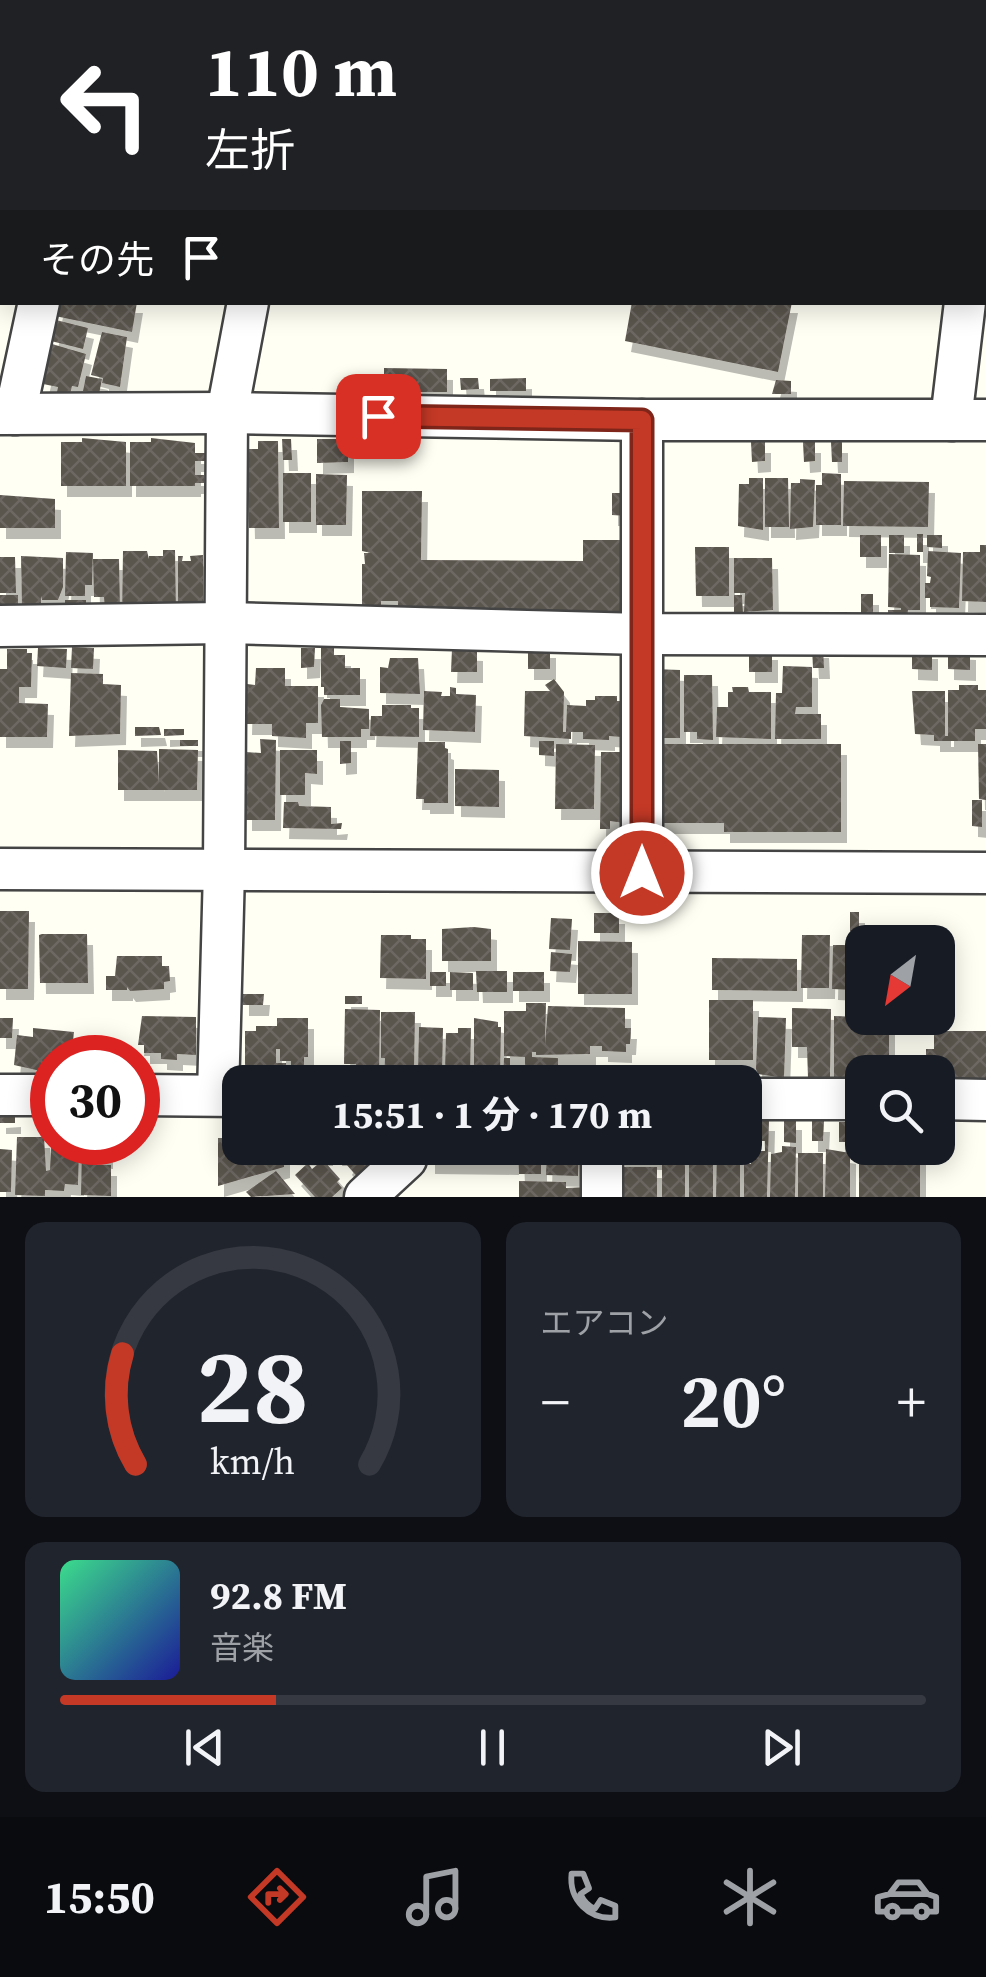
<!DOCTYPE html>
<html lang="ja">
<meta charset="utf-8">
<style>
body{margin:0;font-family:"Source Serif 4","Noto Sans JP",serif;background:#20242c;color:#f1f3f6;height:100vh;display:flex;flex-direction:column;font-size:38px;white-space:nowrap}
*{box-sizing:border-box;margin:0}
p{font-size:32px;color:#9ea1a6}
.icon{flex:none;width:55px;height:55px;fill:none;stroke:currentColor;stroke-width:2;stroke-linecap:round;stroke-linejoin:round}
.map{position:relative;height:1197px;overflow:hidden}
.panel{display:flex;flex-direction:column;gap:25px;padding:25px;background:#0d0f14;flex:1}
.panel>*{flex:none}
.hud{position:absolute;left:0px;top:0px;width:988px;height:305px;box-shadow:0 5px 25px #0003;background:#202124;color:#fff;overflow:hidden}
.needle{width:65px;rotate:211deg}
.fabs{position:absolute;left:845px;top:925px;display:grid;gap:20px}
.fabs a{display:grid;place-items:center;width:110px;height:110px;border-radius:20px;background:#171b24;box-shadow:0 5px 25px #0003;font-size:50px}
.speed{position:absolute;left:30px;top:1035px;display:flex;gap:20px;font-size:50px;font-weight:700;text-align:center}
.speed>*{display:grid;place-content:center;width:130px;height:130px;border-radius:50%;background:#171b24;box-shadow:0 5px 25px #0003;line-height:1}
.speed .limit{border:15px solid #d22;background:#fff;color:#111}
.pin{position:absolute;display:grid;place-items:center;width:85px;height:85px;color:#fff;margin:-42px;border-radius:20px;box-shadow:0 5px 15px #0006}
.me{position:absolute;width:110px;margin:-55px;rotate:0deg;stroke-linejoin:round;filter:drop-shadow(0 0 8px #0008)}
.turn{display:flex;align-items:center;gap:35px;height:210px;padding:0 40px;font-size:45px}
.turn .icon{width:130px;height:130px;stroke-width:2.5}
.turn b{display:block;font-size:70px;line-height:85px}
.then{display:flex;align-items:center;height:95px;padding:0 40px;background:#0003;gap:20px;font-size:38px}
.big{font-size:75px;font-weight:700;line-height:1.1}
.panel .tile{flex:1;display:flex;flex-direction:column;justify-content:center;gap:15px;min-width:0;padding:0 35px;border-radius:20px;background:#20242c}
.panel .dial{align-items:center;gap:0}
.dial svg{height:260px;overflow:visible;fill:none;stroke:#363941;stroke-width:7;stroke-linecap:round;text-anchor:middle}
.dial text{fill:#f1f3f6;stroke:none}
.song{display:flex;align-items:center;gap:30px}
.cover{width:120px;height:120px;border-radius:15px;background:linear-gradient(135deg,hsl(150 70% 55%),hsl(240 70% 35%))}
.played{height:10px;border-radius:5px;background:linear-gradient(90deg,#c43926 25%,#363941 25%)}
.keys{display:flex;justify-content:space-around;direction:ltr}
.heat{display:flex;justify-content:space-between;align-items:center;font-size:55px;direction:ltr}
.panel .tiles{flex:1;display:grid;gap:25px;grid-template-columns:1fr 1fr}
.tile:last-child{grid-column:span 2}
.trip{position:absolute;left:222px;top:1065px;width:540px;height:100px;border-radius:20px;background:#171b24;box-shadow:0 5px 25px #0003;font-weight:700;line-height:100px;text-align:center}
.tabs{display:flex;height:160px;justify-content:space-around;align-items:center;background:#090b0e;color:#9ea1a6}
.tabs .icon{width:70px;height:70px}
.tabs .selected{color:#c43926}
.tabs b{font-size:45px;color:#f1f3f6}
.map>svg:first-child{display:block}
.building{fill:url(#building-cross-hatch);filter:url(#shadow)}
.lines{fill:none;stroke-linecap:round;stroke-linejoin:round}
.minor-casing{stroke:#444;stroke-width:45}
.minor{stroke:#fff;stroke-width:40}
.route-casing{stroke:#7f2519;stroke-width:25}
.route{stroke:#c43926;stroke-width:18}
</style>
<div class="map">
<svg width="986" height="1197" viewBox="0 0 986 1197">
<defs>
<pattern id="building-cross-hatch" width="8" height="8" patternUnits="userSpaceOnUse" patternTransform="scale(2.5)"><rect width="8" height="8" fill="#5a544d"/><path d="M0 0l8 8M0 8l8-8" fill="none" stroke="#6d6862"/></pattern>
<filter id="shadow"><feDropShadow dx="6" dy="11" stdDeviation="0" flood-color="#0004"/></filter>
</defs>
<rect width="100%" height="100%" fill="#fffff4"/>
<!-- building -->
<g class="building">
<path d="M58,302H137L132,332L55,316Z"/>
<path d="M632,302H792L778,372L625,341Z"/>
<path d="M56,320L88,328L83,349L51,341Z"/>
<path d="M102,332L127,337L120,387L102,383L103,378L91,375Z"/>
<path d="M52,344L86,354L78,387L72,386L70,395L57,392L58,387L43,384Z"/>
<path d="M384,368L447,369V392H384Z"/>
<path d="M86,376L102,379L99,394L83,391Z"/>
<path d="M460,378H478L479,389L461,390Z"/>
<path d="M526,378V391H490V379Z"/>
<path d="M776,380L791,381V394H772Z"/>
<path d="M82,438L126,442V486H61V442H82Z"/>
<path d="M151,438L195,443V453H205V461H195V475H204V483H195V486H130V442H151Z"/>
<path d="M282,439H291L292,460H283Z"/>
<path d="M317,439H348V462L317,463Z"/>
<path d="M258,441H278L279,528H249L247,449H258Z"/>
<path d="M751,442H765V461L752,462Z"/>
<path d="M803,442H815V461L804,462Z"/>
<path d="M831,442H842V462H832Z"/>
<rect x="283" y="473" width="28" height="49"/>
<path d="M822,473L841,474V525H816V485H822Z"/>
<path d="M316,474L347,475L346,525H316Z"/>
<path d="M749,478H763V530L738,526L739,484H749Z"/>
<path d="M765,478H788L789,527H765Z"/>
<path d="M800,479L815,480L813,527L790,529L791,483H800Z"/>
<path d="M844,481L929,482L928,527L843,526Z"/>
<path d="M362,491H422L421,560L583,561V540H628V611H559V617H527V610H500V616H469L468,609H451L398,617V601H381V609L362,608V564H365L364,553H371L362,551Z"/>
<path d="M612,493H627V516L612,515Z"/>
<path d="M0,495L55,499V528H0Z"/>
<rect x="917" y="534" width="6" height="18"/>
<rect x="860" y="535" width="21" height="22"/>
<rect x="889" y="535" width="15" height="18"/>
<path d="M927,535H942V548L927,547Z"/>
<path d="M980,545H986V602L962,601L963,552H980Z"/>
<path d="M695,547H729V596H696Z"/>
<path d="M163,550H175L176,613L150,617L148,601V613L122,617L123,551H147L149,559V556H163Z"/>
<path d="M928,551L961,553L959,608L930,607V598H925V583H930L931,577L927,576Z"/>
<path d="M66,552L93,553L92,585H85V596H65Z"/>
<path d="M889,554L920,555V610H908L907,621L888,620V610H901V608L888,607Z"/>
<path d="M203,555V605L178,607V556H183L182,561H191L190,556Z"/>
<path d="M21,556L63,558V587L58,600H42L41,596V617L22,616Z"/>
<path d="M0,557H15L16,593H0Z"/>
<path d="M734,558H772L773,610L744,612L745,593H734Z"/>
<path d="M93,559H119L120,610H105L104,597H94Z"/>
<rect x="861" y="594" width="12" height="23"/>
<path d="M0,595H18V617L0,616Z"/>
<path d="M734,595H742L743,614H734Z"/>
<rect x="65" y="600" width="21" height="17"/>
<path d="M321,645H334V655H345V668H360V695H324V687H321Z"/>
<path d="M72,647L94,648L93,669L71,668Z"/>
<rect x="528" y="647" width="22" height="22"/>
<path d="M812,647H823L824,668H813Z"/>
<path d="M38,648L67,649L66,668L37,666Z"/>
<path d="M301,648H315L314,667L301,668Z"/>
<path d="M912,648H932V670L912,669Z"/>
<path d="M948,648L970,649V670L948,669Z"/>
<path d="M7,649H27V653H32L31,687H19V703L48,704L47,737H0V669H7Z"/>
<path d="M452,649L477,650V672H451Z"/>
<rect x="749" y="649" width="23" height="23"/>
<path d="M390,658H418L420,694L380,693V667L388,668Z"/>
<path d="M783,666L812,667V707H796L795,714H821V739H775L776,693H782Z"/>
<path d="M256,668H285V686H318V723H306V738L272,736V724H246L247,684L255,685Z"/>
<path d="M654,669L680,670V738H654Z"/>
<path d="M71,673L103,674V684L121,685L120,734L69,736Z"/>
<path d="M684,675H712L713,740L697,739V732H684Z"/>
<path d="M554,679L564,692L563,732H566L567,705L586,706V700H595V696H617V701H631V732H621V737L609,736V740L583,739V732H571V739L524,736L525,691H550L545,685Z"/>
<path d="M959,685H978V690H986V729H975V741H934V735L915,734L912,691H945V736H948V690H959Z"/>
<path d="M450,687L456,688V694L476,695L475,732L423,730L424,691L442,692L441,696H450Z"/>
<path d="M732,687H748L749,692H771V739L716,737L717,707H728V692H733Z"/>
<path d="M324,699H340V707L369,709V729H361V737H322L321,705Z"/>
<path d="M382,705H411V708H419V737L370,736L371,716H382Z"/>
<path d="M135,727H159L161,735L135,736Z"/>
<path d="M164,729H184V735L164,736Z"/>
<path d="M260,739L276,740L275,820H246V752L261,753Z"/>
<rect x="180" y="740" width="18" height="6"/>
<path d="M340,741H351V763L340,764Z"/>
<path d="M539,741H554V756L539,755Z"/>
<path d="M418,742H445V748L448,749V803H424V799H416Z"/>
<path d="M556,744L595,745L594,809H555Z"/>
<path d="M652,744H841V832H724V823H654Z"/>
<path d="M978,744H986V800L979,799Z"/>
<path d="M159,749L198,750L197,790H118V750L157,751L159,782Z"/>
<path d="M280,750H317V774L305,773V795H280Z"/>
<path d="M601,752H630L631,824L610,821V829H600Z"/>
<path d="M455,769L499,770V807L455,806Z"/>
<path d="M972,800H982V827L972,826Z"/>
<path d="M284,802H298L299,806L331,807V824L342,823L341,829L283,828Z"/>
<path d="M0,911H29L28,989H0Z"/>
<rect x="850" y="912" width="9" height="19"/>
<rect x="594" y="913" width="25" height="20"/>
<path d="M551,918L572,919L570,950L549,949Z"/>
<path d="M474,927L491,929V961H442V929Z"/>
<path d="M42,934H87L88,983H40L39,935Z"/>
<path d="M381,935H411V939H426V979L380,978Z"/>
<path d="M802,935H830L829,988H801Z"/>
<path d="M578,941L632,942V994H578Z"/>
<path d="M833,945H860V978H855L854,990L832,989Z"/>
<path d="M551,952L572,954L570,972L550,971Z"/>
<path d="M117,956H162V966H169L170,981L164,982V989L130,991L127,987V990H106V976H115Z"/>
<path d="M712,958L797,959V991L712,990Z"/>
<path d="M476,971H507V992H477Z"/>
<rect x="430" y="972" width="16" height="14"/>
<path d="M450,972L473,973V990H450Z"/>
<rect x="513" y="972" width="31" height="19"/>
<path d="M243,994H264L263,1005H243Z"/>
<rect x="345" y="996" width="17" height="8"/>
<rect x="709" y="1000" width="44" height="60"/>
<path d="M526,1003H546L545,1045L548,1006L625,1008V1028H631L630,1044H626V1052L602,1051V1046H590V1054L536,1055V1052H532V1057L558,1058V1078L525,1077V1057L504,1056V1011H526Z"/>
<path d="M792,1008L831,1009L830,1078H808L807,1047H792Z"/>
<path d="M345,1009L380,1010L379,1077H346V1067H356V1064H344Z"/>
<path d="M381,1012H415L414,1072L395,1071V1077L384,1076L385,1058H381Z"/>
<path d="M142,1016L196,1017V1055L177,1054V1060L161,1059V1053H144V1045H138Z"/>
<path d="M834,1016L889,1018V1072H856V1079H834Z"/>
<path d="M758,1017L786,1018L784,1078L758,1074L756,1069Z"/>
<path d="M0,1018H13L12,1038H0Z"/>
<path d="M277,1018H308V1057H304V1068H291V1061H280V1049H276V1063H286V1078H277V1072L255,1073V1066H245V1031H256V1026H277Z"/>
<path d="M474,1018L498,1022V1027H501L500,1076L485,1075V1071H474Z"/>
<path d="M419,1027L443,1028L442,1076L418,1071Z"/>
<path d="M33,1028L74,1032L71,1058H52V1070L45,1069V1072L14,1065L17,1035L33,1037Z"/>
<path d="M458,1028H471L470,1076L445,1070L446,1033H458Z"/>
<path d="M934,1031H986V1078H938V1072H926V1049H934Z"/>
<path d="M504,1058H510V1076H503Z"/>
<path d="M15,1116V1123H0V1117Z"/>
<path d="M784,1119H796V1143L784,1142Z"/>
<path d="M758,1120H769L767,1197H744V1164H751V1151H765V1141H759Z"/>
<path d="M812,1121H824L823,1141H812Z"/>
<rect x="839" y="1122" width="12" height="20"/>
<path d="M236,1134H240V1148H284V1167L218,1186V1138H236Z"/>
<path d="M17,1137H44L46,1171L50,1170L51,1148L79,1149L78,1185L65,1184L64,1191L45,1190V1196L15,1195Z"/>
<path d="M88,1142H107V1158L94,1157V1165H111V1196L81,1195L82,1145Z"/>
<path d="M782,1146L796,1147L795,1197H770L771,1154L782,1152Z"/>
<path d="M288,1148H327V1155L288,1154Z"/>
<path d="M337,1148H379V1150L368,1171L359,1179L346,1164L351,1155H336Z"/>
<path d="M429,1148H513V1164L429,1163Z"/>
<path d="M518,1148H541V1174H519Z"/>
<path d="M547,1148H579L578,1176L546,1175Z"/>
<path d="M617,1148H658V1156L656,1159L620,1158Z"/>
<rect x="662" y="1148" width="23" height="49"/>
<rect x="689" y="1148" width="24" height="49"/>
<path d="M717,1148H740V1197H716Z"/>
<path d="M0,1149L12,1150L11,1192H0Z"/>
<path d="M826,1149L850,1153V1197H825Z"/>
<rect x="859" y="1152" width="61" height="45"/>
<rect x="798" y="1153" width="25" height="44"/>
<path d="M323,1160L340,1179L337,1182L342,1188L332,1197H315L295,1175L308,1163L312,1169Z"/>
<rect x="624" y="1167" width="33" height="30"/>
<path d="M276,1171L295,1194L251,1197L246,1192Z"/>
<path d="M519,1181L566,1182V1188L587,1187V1197H519Z"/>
</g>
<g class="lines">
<!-- minor casing -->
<g class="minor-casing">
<g id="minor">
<path d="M100,2L101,0"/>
<path d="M308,2V0"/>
<path d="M985,131L986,122"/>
<path d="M0,184H2"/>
<path d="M0,414L227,413L642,420H986"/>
<path d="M15,414L39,302"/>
<path d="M951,420L965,302"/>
<path d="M0,626L225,623L642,634L986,635"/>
<path d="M0,869L986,873"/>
<path d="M642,873V420"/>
<path d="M0,1095H52"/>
<path d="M138,1095L240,1096"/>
<path d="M218,1095L224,870L227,413L248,302"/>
<path d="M745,1099H862"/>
<path d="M938,1099L986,1100"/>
<path d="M602,1148V1197"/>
<path d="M365,1197L406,1159V1148"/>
</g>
</g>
<!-- minor -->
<use href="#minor" class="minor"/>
</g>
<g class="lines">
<!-- route casing -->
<g class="route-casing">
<path id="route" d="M378,416L642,420V873"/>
</g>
<!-- route -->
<use href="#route" class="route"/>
</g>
</svg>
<div class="fabs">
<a><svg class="needle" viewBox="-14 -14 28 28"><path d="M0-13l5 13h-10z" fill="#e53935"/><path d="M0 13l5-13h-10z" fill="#9ea1a6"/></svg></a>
<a><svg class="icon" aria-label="search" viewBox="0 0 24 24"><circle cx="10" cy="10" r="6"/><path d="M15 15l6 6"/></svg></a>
</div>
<div class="speed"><div class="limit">30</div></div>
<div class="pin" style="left:378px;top:416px;background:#d93025"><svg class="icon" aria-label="arrive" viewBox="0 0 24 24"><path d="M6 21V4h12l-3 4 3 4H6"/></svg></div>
<svg class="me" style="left:642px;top:873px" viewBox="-20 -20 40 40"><circle r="17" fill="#c43926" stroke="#fff" stroke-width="3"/><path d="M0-11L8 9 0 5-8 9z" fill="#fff"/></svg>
<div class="trip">15:51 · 1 分 · 170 m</div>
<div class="hud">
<div class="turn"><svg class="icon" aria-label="left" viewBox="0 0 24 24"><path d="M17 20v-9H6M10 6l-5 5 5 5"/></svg><div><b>110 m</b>左折</div></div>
<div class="then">その先<svg class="icon" aria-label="arrive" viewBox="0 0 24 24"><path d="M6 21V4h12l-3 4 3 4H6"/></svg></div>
</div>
</div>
<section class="panel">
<div class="tiles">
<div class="tile dial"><svg viewBox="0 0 100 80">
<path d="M14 69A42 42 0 1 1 86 69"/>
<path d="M14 69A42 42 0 0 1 10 35" stroke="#c43926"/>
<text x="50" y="56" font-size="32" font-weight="700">28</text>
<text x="50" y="72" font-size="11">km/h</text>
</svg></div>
<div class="tile"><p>エアコン</p>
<div class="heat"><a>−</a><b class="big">20°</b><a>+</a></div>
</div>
<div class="tile">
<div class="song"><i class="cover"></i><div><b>92.8 FM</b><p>音楽</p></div></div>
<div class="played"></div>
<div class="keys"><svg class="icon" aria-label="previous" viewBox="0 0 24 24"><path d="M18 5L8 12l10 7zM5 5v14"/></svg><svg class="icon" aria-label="pause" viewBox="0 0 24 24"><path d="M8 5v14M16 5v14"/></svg><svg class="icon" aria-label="next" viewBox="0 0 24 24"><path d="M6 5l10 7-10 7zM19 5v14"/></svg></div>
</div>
</div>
</section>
<nav class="tabs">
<b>15:50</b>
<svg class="icon selected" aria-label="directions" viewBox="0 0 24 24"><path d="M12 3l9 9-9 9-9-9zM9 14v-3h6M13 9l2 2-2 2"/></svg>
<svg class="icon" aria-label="music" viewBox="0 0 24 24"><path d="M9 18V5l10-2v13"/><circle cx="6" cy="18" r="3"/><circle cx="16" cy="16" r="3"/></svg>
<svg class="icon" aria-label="phone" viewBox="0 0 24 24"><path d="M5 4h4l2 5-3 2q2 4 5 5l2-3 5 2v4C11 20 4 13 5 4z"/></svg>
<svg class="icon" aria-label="climate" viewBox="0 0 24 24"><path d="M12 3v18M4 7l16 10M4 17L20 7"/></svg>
<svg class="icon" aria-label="car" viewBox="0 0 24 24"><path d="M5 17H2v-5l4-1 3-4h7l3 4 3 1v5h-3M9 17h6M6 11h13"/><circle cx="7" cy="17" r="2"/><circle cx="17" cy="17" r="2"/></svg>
</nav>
